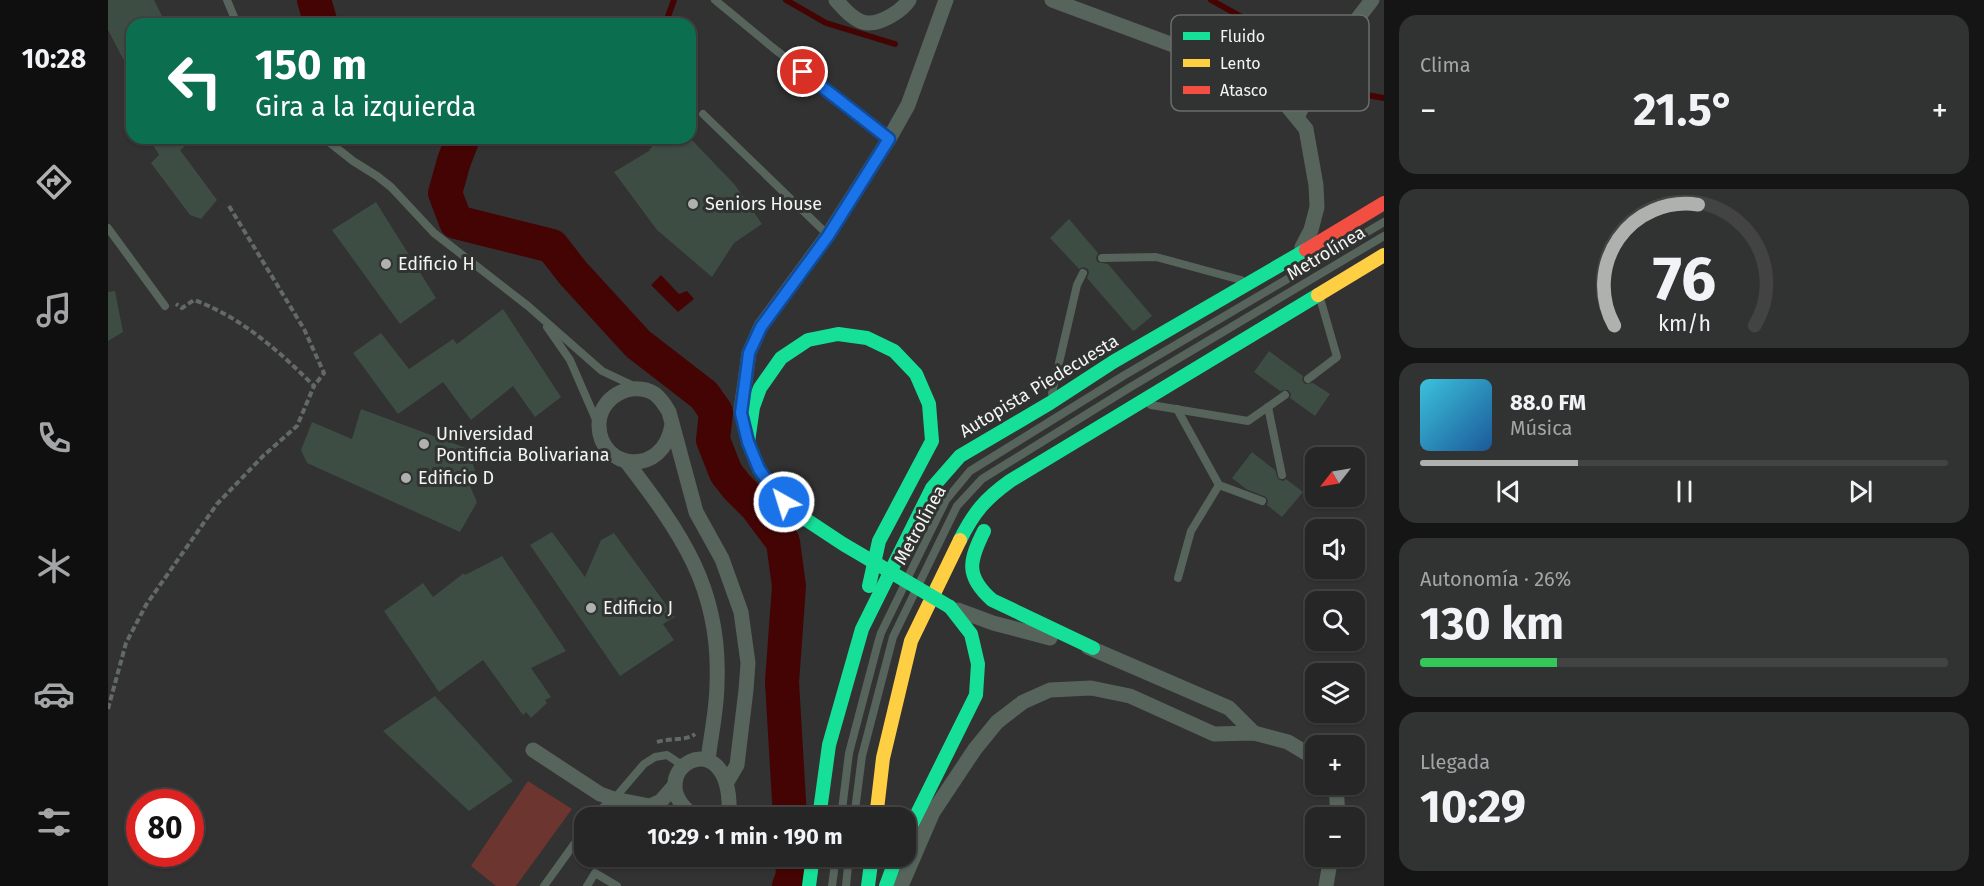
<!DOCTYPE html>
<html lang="es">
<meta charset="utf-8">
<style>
body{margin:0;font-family:"Fira Sans",sans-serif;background:#313232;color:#f1f3f6;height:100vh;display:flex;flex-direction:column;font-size:22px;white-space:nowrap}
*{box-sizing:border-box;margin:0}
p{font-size:20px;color:#a3a5a7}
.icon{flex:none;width:33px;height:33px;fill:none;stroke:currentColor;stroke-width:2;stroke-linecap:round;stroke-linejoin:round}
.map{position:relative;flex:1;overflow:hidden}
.details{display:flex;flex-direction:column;gap:15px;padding:15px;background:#141514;width:600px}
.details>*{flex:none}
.hud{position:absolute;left:18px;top:18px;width:570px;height:126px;border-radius:18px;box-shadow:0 2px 4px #0004,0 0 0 2px #424342;background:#0b6e4f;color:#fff;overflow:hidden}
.needle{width:39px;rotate:239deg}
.controls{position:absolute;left:1197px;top:447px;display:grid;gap:12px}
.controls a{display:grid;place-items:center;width:60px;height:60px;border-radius:12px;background:#252625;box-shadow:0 2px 4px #0004,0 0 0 2px #424342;font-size:30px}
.speed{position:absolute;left:18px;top:789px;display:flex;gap:12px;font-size:30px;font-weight:700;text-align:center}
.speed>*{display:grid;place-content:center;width:78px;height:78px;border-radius:50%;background:#252625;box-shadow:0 2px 4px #0004,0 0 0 2px #424342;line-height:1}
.speed .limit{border:9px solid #d22;background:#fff;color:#111}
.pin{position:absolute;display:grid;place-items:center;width:51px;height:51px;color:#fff;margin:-26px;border:3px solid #fff;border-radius:50%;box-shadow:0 2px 6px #0007}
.me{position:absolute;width:66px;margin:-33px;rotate:321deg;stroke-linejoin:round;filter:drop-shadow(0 0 4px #0008)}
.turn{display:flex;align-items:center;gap:21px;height:126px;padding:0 30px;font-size:27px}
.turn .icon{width:78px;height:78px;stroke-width:2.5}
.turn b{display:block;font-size:42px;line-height:51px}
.big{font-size:45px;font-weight:700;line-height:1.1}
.details .tile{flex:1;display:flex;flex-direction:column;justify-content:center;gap:9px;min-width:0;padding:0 21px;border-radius:18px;background:#313232}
.details .dial{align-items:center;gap:0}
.dial svg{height:156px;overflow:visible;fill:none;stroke:#424342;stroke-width:7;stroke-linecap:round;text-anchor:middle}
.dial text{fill:#f1f3f6;stroke:none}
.song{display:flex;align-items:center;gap:18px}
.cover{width:72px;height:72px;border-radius:9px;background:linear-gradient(135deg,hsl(190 70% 55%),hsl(210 70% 35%))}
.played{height:6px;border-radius:3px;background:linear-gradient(90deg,#afb1af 30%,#424342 30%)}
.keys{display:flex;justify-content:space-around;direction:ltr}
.heat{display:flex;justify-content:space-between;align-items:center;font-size:33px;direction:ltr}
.charge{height:9px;border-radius:4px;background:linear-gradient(90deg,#34c759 26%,#424342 0)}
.trip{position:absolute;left:466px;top:807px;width:342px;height:60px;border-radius:18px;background:#252625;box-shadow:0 2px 4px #0004,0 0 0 2px #424342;font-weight:700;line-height:60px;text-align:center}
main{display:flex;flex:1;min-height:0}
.tab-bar{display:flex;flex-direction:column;width:108px;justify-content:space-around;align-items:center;background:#0f0f0f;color:#a3a5a7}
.tab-bar .icon{width:42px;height:42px}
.tab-bar .selected{color:#afb1af}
.tab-bar b{font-size:27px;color:#f1f3f6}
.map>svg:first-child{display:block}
.green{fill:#6d3530}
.water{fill:#450404}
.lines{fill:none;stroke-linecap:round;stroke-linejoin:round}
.stream{stroke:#450404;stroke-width:6}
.river{stroke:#450404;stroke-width:34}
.building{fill:#3d4d44}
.path{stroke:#636a65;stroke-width:4;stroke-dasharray:6 3;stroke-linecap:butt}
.lane{stroke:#56645b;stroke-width:8}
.street{stroke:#56645b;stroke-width:15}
.fast{stroke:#16e098;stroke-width:14}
.slow{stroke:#ffcf43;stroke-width:14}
.jam{stroke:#f24e42;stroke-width:14}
.fast-bridge{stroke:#16e098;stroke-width:14}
.route-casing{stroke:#114b97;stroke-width:15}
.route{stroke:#1a73e8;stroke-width:10}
.poi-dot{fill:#afb1af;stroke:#303331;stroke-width:2}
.labels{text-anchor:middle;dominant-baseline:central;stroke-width:6;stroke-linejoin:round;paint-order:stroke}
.poi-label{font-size:18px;fill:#f3f5f3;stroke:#303331;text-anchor:start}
.street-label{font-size:18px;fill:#f3f5f3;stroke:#303331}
.key{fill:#303331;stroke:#6a6d6b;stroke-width:1.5}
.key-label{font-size:16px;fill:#f3f5f3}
</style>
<main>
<nav class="tab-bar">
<b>10:28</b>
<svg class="icon selected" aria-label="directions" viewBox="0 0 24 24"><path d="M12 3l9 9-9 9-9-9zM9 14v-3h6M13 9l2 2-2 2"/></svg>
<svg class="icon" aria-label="music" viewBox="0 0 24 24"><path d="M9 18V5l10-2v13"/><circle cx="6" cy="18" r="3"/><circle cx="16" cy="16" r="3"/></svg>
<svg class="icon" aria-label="phone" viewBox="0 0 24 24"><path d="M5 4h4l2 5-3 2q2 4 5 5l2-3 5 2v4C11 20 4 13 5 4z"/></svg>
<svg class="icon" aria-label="climate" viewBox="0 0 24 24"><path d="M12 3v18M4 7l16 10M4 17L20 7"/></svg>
<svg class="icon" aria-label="car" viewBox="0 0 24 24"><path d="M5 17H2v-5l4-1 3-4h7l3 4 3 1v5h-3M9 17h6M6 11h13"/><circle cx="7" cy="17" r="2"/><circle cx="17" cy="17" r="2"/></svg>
<svg class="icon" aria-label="filters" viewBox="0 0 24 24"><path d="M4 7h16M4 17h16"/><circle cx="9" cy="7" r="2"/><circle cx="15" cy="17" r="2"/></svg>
</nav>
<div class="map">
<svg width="1276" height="886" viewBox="0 0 1276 886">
<rect width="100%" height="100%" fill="#313231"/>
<!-- green -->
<path class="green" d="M420,781L464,809L408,886H388L363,866Z"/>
<!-- water -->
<path class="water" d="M553,275L571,294L579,291L586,299L570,312L543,285Z"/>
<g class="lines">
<!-- stream -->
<g class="stream">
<path d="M678,0L718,23L787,44"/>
<path d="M1103,0L1164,34"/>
<path d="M555,24L558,22L566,0"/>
<path d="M1239,84L1259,95L1276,98"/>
</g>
<!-- river -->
<g class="river">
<path d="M206,0L213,24"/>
<path d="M355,138L346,161L337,193L348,222L444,246L465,273L530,344L596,395L608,412L605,440L618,473L629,487L649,507L675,542L681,586L674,682L682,818"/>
<path d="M681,886L685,875L684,856"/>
</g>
</g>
<!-- building -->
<g class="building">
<path d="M0,0H46L58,24H24V76L0,30Z"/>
<path d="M41,138H88L72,150L109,200L93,219L82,215L43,163L51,155Z"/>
<path d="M549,138H582L627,185L654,224L626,243L604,277L549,230L506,172L541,151Z"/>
<path d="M268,202L328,298L292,324L224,230Z"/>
<path d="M961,219L990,253L988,258L989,262L1000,264L1044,316L1027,330L1025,331L979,278L981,273L980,269L975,267L971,269L942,238Z"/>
<path d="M7,291L15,332L0,341V292Z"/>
<path d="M395,309L453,397L427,417L405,386L363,420L335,382L290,414L245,353L273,333L301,369L345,339L349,344Z"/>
<path d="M1161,351L1195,376L1194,380L1197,384L1205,383L1222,394L1207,416L1182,398L1183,394L1180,390L1172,391L1146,372Z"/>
<path d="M253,409L358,448L367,470L362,486L369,502L352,532L199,463L193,450L204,422L244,439Z"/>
<path d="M1144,452L1167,470L1170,479L1175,481L1178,479L1195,492L1174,517L1159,505L1160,501L1158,497L1138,489L1124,478Z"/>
<path d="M444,532L477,577L493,540L506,533L567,617L555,624L566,640L512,676L422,545Z"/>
<path d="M394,556L458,651L423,668L443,697L437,700L439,703L423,718L418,712L415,715L375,660L331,692L276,611L315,583L325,597L356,573L357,575Z"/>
<path d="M327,696L405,781L361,811L275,731Z"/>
</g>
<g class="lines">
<!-- path -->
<g class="path">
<path d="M121,206L196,329L216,373L206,386"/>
<path d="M0,709L18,643L38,605L109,504L155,456L189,426L206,386C171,351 133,317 86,300L74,308L68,304"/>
<path d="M549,742C561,738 579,741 587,734"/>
</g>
<!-- lane -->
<g class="lane">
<path d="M119,0L129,24"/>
<path d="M607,0L664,47L781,139"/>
<path d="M595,114L720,235"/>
<path d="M216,138L245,161L269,176L283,187L326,233L420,306L494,371L528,387"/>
<path d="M0,228L57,306"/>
<path d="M994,258L1048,257L1133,280"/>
<path d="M439,327L462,360L489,422"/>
<path d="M1200,379L1229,357L1212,298"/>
<path d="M944,393L969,285L975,273"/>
<path d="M1043,405L1140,421L1177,395"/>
<path d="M1160,407L1174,475"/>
<path d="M1069,409L1111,485L1154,501"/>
<path d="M801,575L838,500L862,471L1015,376L1276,222"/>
<path d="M1070,578L1083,531L1111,485"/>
<path d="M486,818L493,809L506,799L536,764L547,757L559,755L574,765"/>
<path d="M733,818L741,753L770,643L773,633L796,586"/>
<path d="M746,818L754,756L785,637L849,506L874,479L1021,388L1276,236"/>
<path d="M436,886L477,829"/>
<path d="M479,886L487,873L509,886"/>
<path d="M724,886L728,856"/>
<path d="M738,886L741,856"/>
</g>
<!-- street -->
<g class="street">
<path d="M728,0C736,9 747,22 759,23C773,24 794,11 801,0"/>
<path d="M944,0L1084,52L1171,96L1198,129L1208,185L1209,207L1203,230L1194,247"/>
<path d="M1171,96L1215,61"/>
<path d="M1189,117L1220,57L1264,0"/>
<path d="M633,410L641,353L653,326L720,235L781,139L800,105L838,0"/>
<path d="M564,424C556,478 492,470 491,426C490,398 523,379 547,394C553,399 557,405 561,412L588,512L614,559L633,612L640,663L638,690L629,765L619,782"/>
<path d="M518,461C573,533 613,588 609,683C609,709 603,734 600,760"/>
<path d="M850,610L885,623L942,638"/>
<path d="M980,647L1121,708L1146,733"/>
<path d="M425,750L492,794L506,799L542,806L553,801L567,785"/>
<path d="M1228,784L1230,818"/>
<path d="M589,818C523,774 626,712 621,816"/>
<path d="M619,818L621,816L643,818"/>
<path d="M793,886L825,812L867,749L889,722L915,702L942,690L983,688L1022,696L1106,734L1146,733L1180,742L1208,759"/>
<path d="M1218,886L1223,856"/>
</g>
<!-- fast -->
<g class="fast">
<path d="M640,442L645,407L652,388L673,358L700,340L730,334L759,338L786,351L808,374L821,404L824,441L771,541L761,586"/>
<path d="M876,531C861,561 857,576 884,600L985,648"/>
<path d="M852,540C866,512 877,499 902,481L1210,295"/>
<path d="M711,818L721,745L754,629L824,488L852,456L942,403L1005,362L1198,250"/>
<path d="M798,836L868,695L870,664L863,634L842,607"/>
<path d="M701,886L705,856"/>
<path d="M760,886L764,856"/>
<path d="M778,886L789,856"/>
</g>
<!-- slow -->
<g class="slow">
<path d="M1210,295L1276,255"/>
<path d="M768,818L775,758L803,641L852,540"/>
</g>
<!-- jam -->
<path class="jam" d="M1198,250L1276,203"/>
<!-- fast-bridge -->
<path class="fast-bridge" d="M640,442L651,469L667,493L685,511L735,544L842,607"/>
</g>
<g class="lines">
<!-- route casing -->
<g class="route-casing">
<path id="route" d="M676,502L668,493L651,469L640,442L633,413L641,353L653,327L720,236L781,139L695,72"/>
</g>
<!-- route -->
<use href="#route" class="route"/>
</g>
<!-- markers -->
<g class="poi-dot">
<circle cx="585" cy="204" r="6"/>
<circle cx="278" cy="264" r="6"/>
<circle cx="316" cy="444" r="6"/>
<circle cx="298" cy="478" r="6"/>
<circle cx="483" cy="608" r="6"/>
</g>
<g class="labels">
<!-- poi labels -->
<g class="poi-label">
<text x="597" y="204">Seniors House</text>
<text x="290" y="264">Edificio H</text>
<text x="328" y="434">Universidad<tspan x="328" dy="21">Pontificia Bolivariana</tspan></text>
<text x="310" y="478">Edificio D</text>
<text x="495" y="608">Edificio J</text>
</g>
<!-- street labels -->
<g class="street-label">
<text transform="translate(1218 253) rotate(-31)">Metrolínea</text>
<text transform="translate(931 386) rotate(-31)">Autopista Piedecuesta</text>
<text transform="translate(812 525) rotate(-61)">Metrolínea</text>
</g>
</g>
<!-- legend -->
<rect x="1063" y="15" width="198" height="96" rx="9" class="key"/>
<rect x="1075" y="32" width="27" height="8" fill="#16e098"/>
<rect x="1075" y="59" width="27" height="8" fill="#ffcf43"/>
<rect x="1075" y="86" width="27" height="8" fill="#f24e42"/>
<g class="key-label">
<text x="1112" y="42">Fluido</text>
<text x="1112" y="69">Lento</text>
<text x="1112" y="96">Atasco</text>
</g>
</svg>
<div class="controls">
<a><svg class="needle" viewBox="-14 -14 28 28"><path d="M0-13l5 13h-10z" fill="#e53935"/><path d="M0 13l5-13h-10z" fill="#a3a5a7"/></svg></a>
<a><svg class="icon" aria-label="sound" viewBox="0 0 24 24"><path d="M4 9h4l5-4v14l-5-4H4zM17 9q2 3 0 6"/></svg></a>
<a><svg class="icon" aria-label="search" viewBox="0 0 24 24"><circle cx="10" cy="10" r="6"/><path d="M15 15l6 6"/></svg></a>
<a><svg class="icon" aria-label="layers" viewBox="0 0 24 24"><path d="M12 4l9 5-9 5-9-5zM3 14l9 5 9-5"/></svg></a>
<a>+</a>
<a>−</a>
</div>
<div class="speed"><div class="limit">80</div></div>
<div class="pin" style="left:695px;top:72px;background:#d93025"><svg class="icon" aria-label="arrive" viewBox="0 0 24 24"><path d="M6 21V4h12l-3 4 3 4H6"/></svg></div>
<svg class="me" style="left:676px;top:502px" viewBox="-20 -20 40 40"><circle r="17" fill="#1a73e8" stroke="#fff" stroke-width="3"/><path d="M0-11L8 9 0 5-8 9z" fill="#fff"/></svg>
<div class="trip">10:29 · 1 min · 190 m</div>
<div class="hud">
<div class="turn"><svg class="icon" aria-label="left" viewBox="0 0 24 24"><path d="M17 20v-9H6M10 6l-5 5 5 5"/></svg><div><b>150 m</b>Gira a la izquierda</div></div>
</div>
</div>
<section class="details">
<div class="tile"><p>Clima</p>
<div class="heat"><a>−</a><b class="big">21.5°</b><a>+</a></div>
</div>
<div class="tile dial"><svg viewBox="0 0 100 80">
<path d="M14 69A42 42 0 1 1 86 69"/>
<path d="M14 69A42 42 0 0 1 57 7" stroke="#afb1af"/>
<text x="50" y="56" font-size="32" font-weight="700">76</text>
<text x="50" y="72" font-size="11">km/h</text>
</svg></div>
<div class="tile">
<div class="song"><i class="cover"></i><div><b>88.0 FM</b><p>Música</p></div></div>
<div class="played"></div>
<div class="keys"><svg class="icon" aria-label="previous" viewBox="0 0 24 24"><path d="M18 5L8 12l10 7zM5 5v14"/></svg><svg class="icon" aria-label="pause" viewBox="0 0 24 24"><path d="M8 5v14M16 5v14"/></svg><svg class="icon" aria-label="next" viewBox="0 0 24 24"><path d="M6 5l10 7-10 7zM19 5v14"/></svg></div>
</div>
<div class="tile"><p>Autonomía · 26%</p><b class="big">130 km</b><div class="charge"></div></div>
<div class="tile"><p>Llegada</p><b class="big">10:29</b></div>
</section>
</main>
